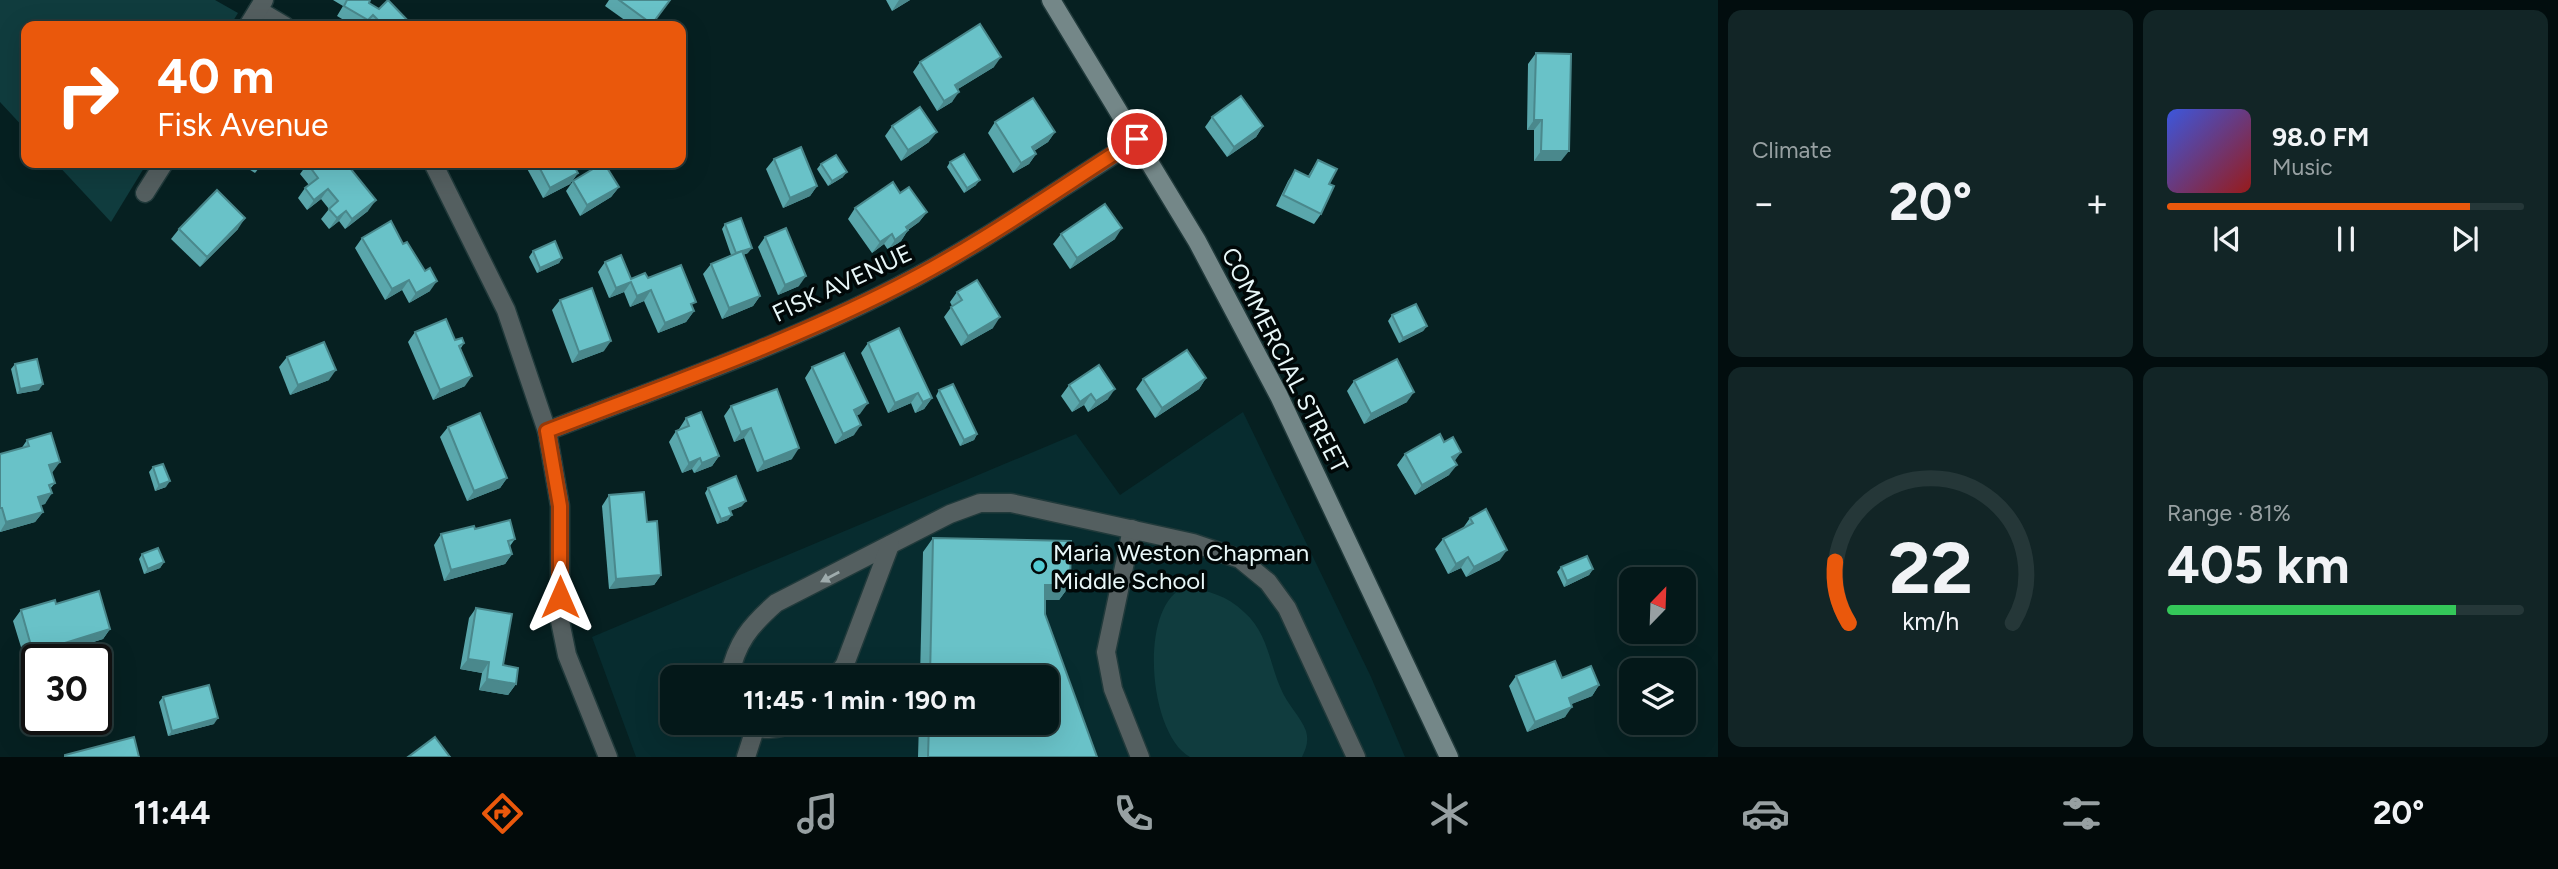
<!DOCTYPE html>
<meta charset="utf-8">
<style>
body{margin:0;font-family:Figtree,sans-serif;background:#122526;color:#f1f3f6;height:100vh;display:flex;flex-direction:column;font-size:26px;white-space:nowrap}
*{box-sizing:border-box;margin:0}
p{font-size:23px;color:#97a0a2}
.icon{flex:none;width:38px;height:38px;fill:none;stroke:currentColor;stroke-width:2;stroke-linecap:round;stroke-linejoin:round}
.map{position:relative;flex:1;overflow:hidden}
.drawer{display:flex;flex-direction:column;gap:10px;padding:10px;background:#020d0e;width:840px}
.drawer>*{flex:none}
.hud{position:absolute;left:21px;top:21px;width:665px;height:147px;border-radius:14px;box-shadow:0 7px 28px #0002,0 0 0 2px #253738;background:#ea580c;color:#fff;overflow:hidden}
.needle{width:46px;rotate:23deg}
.fabs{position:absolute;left:1619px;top:567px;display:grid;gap:14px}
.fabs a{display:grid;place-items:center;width:77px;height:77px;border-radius:14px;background:#041819;box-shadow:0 7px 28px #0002,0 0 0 2px #253738;font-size:35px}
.speed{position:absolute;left:21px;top:644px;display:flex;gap:14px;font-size:35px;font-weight:700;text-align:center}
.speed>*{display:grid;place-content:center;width:91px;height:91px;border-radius:50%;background:#041819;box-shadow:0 7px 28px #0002,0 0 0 2px #253738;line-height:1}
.speed .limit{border:4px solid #111;border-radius:10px;background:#fff;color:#111}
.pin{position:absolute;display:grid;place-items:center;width:60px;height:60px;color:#fff;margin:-30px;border:4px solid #fff;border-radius:50%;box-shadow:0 2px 7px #0007}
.me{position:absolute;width:77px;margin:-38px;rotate:0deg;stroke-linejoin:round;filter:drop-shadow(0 0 5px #0008)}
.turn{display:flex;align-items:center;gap:24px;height:147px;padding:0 21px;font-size:32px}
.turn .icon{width:91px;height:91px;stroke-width:2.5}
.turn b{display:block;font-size:49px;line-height:60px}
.big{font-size:52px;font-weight:700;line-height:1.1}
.drawer .widget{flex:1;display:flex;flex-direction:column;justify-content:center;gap:10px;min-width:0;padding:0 24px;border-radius:14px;background:#122526}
.drawer .dial{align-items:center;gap:0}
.dial svg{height:182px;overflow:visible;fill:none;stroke:#253738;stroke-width:7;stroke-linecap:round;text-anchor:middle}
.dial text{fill:#f1f3f6;stroke:none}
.song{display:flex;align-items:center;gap:21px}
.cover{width:84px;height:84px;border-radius:10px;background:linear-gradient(135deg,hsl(230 70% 55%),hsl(0 70% 35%))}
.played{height:7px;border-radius:4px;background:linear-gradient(90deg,#ea580c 85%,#253738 85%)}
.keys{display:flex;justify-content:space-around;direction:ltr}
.heat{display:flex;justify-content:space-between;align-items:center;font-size:38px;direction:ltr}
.charge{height:10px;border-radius:5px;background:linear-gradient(90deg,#34c759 81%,#253738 0)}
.drawer .tiles{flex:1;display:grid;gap:10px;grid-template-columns:repeat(2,1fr)}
.trip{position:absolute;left:660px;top:665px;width:399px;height:70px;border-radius:14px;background:#041819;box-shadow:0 7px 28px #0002,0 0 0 2px #253738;font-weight:700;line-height:70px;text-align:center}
.tab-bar{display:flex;height:112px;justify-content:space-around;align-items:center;background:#020a0a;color:#97a0a2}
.tab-bar .icon{width:49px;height:49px}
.tab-bar .selected{color:#ea580c}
.tab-bar b{font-size:32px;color:#f1f3f6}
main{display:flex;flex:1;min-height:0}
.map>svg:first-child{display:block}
.built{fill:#072c2f;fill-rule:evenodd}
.green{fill:#103c3e}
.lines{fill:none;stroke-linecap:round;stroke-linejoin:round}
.service-casing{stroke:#213a3b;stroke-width:21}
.minor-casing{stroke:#213a3b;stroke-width:21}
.secondary-casing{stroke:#213a3b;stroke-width:21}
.service{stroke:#545f60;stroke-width:18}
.minor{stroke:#545f60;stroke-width:18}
.secondary{stroke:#748788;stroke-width:18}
.wall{fill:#5aa7ac}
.shaded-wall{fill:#4a888c}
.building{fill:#69c2c8;stroke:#4a888c;stroke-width:2}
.oneway{fill:#9eabac}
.route-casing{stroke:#983908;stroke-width:18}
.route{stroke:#ea580c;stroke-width:12}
.poi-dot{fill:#51ccd4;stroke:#010808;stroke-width:2.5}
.labels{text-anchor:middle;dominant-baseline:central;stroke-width:7;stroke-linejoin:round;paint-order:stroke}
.street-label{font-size:24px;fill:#e8f7f8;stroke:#010808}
.poi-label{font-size:24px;fill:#e8f7f8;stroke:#010808;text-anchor:start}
</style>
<main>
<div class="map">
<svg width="1718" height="757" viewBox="0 0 1718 757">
<rect width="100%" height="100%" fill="#062021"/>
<!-- built -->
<path class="built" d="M1243,412L1371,677L1405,757H636L592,637L1076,434L1120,495ZM672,677H1046V723H672Z"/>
<!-- green -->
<g class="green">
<path d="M0,0H215L238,13L230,26H26V130L0,102Z"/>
<path d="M56,163H147L111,222Z"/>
<path d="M1185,587C1207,590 1228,596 1244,612C1268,633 1269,662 1281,689C1287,704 1301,717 1306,731C1309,741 1306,749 1302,757H1190C1148,734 1138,605 1185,587Z"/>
</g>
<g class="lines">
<!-- service casing -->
<g class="service-casing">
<g id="service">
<path d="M1132,529L1106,652L1113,689L1140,757"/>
<path d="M729,677C737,642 749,627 776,603L950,514L980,503H1011L1193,543L1240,559L1268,582L1287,608L1356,757"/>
<path d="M836,677L845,664L890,545"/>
<path d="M748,723C761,733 780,728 795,723"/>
<path d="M746,757L755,729"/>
</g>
</g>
<!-- minor casing -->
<g class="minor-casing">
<g id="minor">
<path d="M258,10L285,26"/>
<path d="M248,26L264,0"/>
<path d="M433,163L506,310L547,431L560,506V621L567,655L608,757"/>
<path d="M145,193L164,163"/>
<path d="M547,431C664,386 785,345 897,287C980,245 1058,189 1137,140"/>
</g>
</g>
<!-- secondary casing -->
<g class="secondary-casing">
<path id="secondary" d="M1051,0L1197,241L1279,396L1449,757"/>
</g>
<!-- service -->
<use href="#service" class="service"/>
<!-- minor -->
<use href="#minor" class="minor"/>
<!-- secondary -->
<use href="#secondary" class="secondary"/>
</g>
<!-- wall -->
<g class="wall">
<path d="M333,0H370L369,3L379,9L413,26H354L337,16L343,6Z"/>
<path d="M609,0H670L651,26H633L605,6Z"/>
<path d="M886,0H910L892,11Z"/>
<path d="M1536,53L1561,161H1534V130H1527L1528,64Z"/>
<path d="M920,62L994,67L958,89L952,102L937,111L913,72Z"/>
<path d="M1212,117L1263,126L1256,137L1227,157L1205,127Z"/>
<path d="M995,122L1055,132L1048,142L1034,151L1036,154L1029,164L1013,173L988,133Z"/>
<path d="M892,126L929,142L901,161L885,136Z"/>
<path d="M774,159L817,186L810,196L783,208L766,169Z"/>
<path d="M1318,160L1329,184L1321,214L1314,224L1276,206L1288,181L1295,170L1308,176Z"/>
<path d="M950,162L976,185L964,193L947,167Z"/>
<path d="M239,163H263L255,173Z"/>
<path d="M308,163L368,211L345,229L339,221L329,229L321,219L329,209L321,199L307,210L298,198L305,188L309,185L300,174Z"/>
<path d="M524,163H572L578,173L570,184L543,198Z"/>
<path d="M821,164L843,177L828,186L817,169Z"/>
<path d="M573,181L619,187L611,197L580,216L566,191Z"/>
<path d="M900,193L927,212L919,222L908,230L901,241L888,250L884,244L872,253L848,219L855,208Z"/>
<path d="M725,224L748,253L743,255L760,296L753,306L722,319L703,274L711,264L731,255L722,229Z"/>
<path d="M179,229H238L200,267L171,239Z"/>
<path d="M1061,234L1115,239L1070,269L1053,244Z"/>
<path d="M765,237L799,286L778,295L758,247Z"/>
<path d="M362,238L403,244L430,291L409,303L402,290L385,300L355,248Z"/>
<path d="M533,251L562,258L559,263L537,273L529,257Z"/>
<path d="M605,262L631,279L648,278L692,308L694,311L686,322L658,333L644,301L630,307L624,292L609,298L598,272Z"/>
<path d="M957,292L993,328L961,346L944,317L952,306L950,302Z"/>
<path d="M560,300L604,351L572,363L552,310Z"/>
<path d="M1392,315L1427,326L1423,331L1399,343L1388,321Z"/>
<path d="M415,332L455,340L464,343L461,348L465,386L433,400L408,342Z"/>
<path d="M868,343L932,398L924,409L915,413L911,403L888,413L861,353Z"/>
<path d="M287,357L329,380L290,395L279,367Z"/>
<path d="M15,364L39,390L17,394L11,369Z"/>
<path d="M812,367L860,414L857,415L854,435L835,444L805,378Z"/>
<path d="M1206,378L1199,389L1155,418L1136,389L1143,379Z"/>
<path d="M1354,381L1407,402L1364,424L1347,391Z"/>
<path d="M1069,385L1108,399L1088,412L1084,405L1072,412L1061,396Z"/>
<path d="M939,390L977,434L974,440L960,446L936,396Z"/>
<path d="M731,406L792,459L757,472L744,438L734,442L724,416Z"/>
<path d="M686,418L719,456L712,466L694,473L692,469L682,473L669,442L676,431L679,430V429Z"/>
<path d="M448,427L507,478L500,488L467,501L440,437Z"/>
<path d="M27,440L52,473L55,483L50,489L45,504L40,505L43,512L35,522L0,532V454L21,449Z"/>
<path d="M1444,442L1461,452L1454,461L1449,475L1415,495L1397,465L1405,454Z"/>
<path d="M153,467L166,487L155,491L149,472Z"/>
<path d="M708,488L742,506L730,511L728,520L717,524L705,493Z"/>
<path d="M609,495L647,522L661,575L654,585L609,589L602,506Z"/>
<path d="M1470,518L1500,560L1466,577L1461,568L1448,574L1435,549L1443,539L1463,528Z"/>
<path d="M475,529L515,539L510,546L512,554L505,564L444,581L434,545L441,534Z"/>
<path d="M933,538L1070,585L1059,600H1045V614L1097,757H918L919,723H1046V677H920L923,552Z"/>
<path d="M142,554L164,562L160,568L144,574L139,559Z"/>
<path d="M1561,567L1593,569L1589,575L1564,587L1557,572Z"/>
<path d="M56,604L110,629L103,639L37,660V667L28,670L13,621L21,610Z"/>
<path d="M476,608L503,665L516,684L508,695L479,690L482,673L460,669L469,618Z"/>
<path d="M1516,676L1562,678L1599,685L1592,696L1571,704L1565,717L1527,732L1509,686Z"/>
<path d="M163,697L214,724L168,736L159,702Z"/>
</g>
<!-- shaded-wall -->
<g class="shaded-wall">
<path d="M899,0H910L892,11Z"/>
<path d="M1001,57L994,67L948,95L955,85Z"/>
<path d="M959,92L952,102L937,111L944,101Z"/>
<path d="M1534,120H1542L1534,130H1527Z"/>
<path d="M1263,126L1256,137L1227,157L1234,147Z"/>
<path d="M937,132L929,142L901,161L908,150Z"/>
<path d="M1055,132L1048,142L1024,157L1032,147Z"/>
<path d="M1541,151H1569L1561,161H1534Z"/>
<path d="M1036,154L1029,164L1013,173L1021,163Z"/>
<path d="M847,172L843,177L828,186L832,181Z"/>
<path d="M578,173L570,184L543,198L550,188Z"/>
<path d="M980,180L976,185L964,193L967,188Z"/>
<path d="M817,186L810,196L783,208L790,198Z"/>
<path d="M619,187L611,197L580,216L587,205Z"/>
<path d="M328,189L321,199L307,210L314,200Z"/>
<path d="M376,200L368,211L345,229L352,219Z"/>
<path d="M346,211L339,221L329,229L337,218Z"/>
<path d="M927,212L919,222L898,237L906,227Z"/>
<path d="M245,218L238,229L200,267L207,257Z"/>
<path d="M1122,228L1115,239L1070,269L1077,258Z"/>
<path d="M908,230L901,241L888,250L895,240Z"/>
<path d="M892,234L884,244L872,253L880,242Z"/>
<path d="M752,248L748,253L732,259L736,254Z"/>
<path d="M562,258L559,263L537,273L540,268Z"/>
<path d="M806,276L799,286L778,295L785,285Z"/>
<path d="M409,280L402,290L385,300L392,289Z"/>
<path d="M437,281L430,291L409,303L416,293Z"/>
<path d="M631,282L624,292L609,298L616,288Z"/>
<path d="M651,290L644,301L630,307L637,296Z"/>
<path d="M760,296L753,306L722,319L729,308Z"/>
<path d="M694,311L686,322L658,333L665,323Z"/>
<path d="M1000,317L993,328L961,346L968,336Z"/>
<path d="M1427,326L1423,331L1399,343L1403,338Z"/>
<path d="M611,341L604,351L572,363L579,352Z"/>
<path d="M336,370L329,380L290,395L298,385Z"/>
<path d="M472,376L465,386L433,400L440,390Z"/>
<path d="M1206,378L1199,389L1155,418L1162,408Z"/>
<path d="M43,384L39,390L17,394L20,389Z"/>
<path d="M1115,389L1108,399L1088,412L1096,401Z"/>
<path d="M1414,392L1407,402L1364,424L1371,414Z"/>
<path d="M918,393L911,403L888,413L895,403Z"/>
<path d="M1091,394L1084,405L1072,412L1080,402Z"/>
<path d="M932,398L924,409L915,413L923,402Z"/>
<path d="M868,403L860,414L847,420L854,410Z"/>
<path d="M861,425L854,435L835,444L843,434Z"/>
<path d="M751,428L744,438L734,442L741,432Z"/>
<path d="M977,434L974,440L960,446L964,440Z"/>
<path d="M799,448L792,459L757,472L764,462Z"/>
<path d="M1461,452L1454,462L1452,457Z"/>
<path d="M719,456L712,466L694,473L702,463Z"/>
<path d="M700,458L692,469L682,473L689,463Z"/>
<path d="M60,462L52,473L42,476L49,465Z"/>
<path d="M1457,465L1449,475L1415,495L1422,485Z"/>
<path d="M507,478L500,488L467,501L474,491Z"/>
<path d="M170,481L166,487L155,491L159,485Z"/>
<path d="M52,493L45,504L31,508L38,497Z"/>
<path d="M746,501L742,506L725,513L729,508Z"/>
<path d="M43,512L35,522L0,532L6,522Z"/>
<path d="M732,515L728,520L717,524L721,519Z"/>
<path d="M1507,550L1500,560L1466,577L1474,567Z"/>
<path d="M512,554L505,564L444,581L451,570Z"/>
<path d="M1468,557L1461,568L1448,574L1456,564Z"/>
<path d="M164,562L160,568L144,574L148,569Z"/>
<path d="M1593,569L1589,575L1564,587L1567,581Z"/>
<path d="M661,575L654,585L609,589L616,579Z"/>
<path d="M1045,585H1070L1059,600H1035Z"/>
<path d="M110,629L103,639L57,653L65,643Z"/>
<path d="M67,650L60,660H37V667L28,670L35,660Z"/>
<path d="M468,659L489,662L482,673L460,669Z"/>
<path d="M487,679L516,684L508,695L479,690Z"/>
<path d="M1599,685L1592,696L1562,708L1569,698Z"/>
<path d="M1572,707L1565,717L1527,732L1535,722Z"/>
<path d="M218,718L214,724L168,736L172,731Z"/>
</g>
<!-- building -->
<g class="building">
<path d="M347,0H370L369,3L379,9L388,0L413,26H384L373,15L368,20L344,6Z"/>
<path d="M619,0H670L652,24Z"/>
<path d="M980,24L1001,57L955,85L959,92L944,101L920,62Z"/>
<path d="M1536,53L1571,54L1569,151H1541L1542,120H1534Z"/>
<path d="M1241,96L1263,126L1234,147L1212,117Z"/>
<path d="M1033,98L1055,132L1032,147L1036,154L1021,163L995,122Z"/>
<path d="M920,107L937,132L908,150L892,126Z"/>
<path d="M801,147L817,186L790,198L774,159Z"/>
<path d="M964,154L980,180L967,188L950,162Z"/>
<path d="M836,155L847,172L832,181L821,164Z"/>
<path d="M1318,160L1337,169L1329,184L1334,186L1321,214L1283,195L1295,170L1309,177Z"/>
<path d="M307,163H346L376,200L352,219L346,211L337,218L329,209L338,201L328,189L314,200L305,188L318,178Z"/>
<path d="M537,163H572L578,173L550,188Z"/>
<path d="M603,163H604L619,187L587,205L573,181Z"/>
<path d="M893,182L900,193L909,187L927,212L906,227L908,230L895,240L892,234L880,242L855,208Z"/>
<path d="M217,190L245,218L207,257L179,229Z"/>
<path d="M1105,204L1122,228L1077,258L1061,234Z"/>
<path d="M741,218L752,248L736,253L725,224Z"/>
<path d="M391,221L403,244L407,242L425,271L430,268L437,281L416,293L409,280L392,289L362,238Z"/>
<path d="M786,228L806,276L785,285L765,237Z"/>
<path d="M555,241L562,258L540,268L533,251Z"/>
<path d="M742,251L760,296L729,308L711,264Z"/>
<path d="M621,255L631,279L645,273L648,278L681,265L696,302L691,304L694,311L665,323L651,290L637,296L631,282L616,288L605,262Z"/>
<path d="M977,280L1000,317L968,336L951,307L962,300L957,292Z"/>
<path d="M592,288L611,341L579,352L560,300Z"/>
<path d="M1416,304L1427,326L1403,338L1392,315Z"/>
<path d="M446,319L455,340L462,338L464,343L459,346L472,376L440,390L415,332Z"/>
<path d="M899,328L932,398L923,402L918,393L895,403L868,343Z"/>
<path d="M324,342L336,370L298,385L287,357Z"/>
<path d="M1187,350L1206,378L1162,408L1143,379Z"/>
<path d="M844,353L868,403L854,410L861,425L843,434L812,367Z"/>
<path d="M37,359L43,384L20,389L15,364Z"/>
<path d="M1397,359L1414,392L1371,414L1354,381Z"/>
<path d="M1099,365L1115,389L1096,401L1091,394L1080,402L1069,385Z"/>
<path d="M953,384L977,434L964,440L939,390Z"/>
<path d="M777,389L799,448L764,462L751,428L741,432L731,406Z"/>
<path d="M701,412L719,456L702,463L700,458L689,463L676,431L689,426L686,418Z"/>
<path d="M480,413L507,478L474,491L448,427Z"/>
<path d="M51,433L60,462L49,465L55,483L49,485L52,493L38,497L43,512L6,522L2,508H0V454L29,446L27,440Z"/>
<path d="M1440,434L1444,442L1453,437L1461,452L1452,457L1457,465L1422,485L1405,454Z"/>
<path d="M163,464L170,481L159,485L153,467Z"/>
<path d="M736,476L746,501L729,508L732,515L721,519L708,488Z"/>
<path d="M644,492L647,522L657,521L661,575L616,579L609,495Z"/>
<path d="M1486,509L1507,550L1474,567L1468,557L1456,564L1443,539L1473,523L1470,518Z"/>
<path d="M510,520L515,539L508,541L512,554L451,570L441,534L474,526L475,529Z"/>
<path d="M933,538L1071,541L1070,585H1045V614L1097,757H928L929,723H1046V677H930Z"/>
<path d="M158,548L164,562L148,569L142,554Z"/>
<path d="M1587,556L1593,569L1567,581L1561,567Z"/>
<path d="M99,591L110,629L65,643L67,650L35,660L21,610L55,600L56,604Z"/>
<path d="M476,608L512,614L503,665L518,668L516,684L487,679L489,662L468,659Z"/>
<path d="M1555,661L1562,678L1591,666L1599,685L1569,698L1572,707L1535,722L1516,676Z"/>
<path d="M209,685L218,718L172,731L163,697Z"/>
<path d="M134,737L139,757H65V755Z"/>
<path d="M435,737L450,757H408Z"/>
</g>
<!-- one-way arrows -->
<defs><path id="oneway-solid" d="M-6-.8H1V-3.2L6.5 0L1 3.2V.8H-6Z" transform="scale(1.75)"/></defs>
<use class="oneway" href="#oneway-solid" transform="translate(830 577) rotate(152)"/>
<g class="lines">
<!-- route casing -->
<g class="route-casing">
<path id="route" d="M560,597V506L547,431C664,386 785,344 897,287C980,245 1058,189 1137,139"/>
</g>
<!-- route -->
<use href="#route" class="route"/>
</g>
<!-- markers -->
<circle class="poi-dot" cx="1039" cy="566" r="7"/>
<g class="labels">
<!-- street labels -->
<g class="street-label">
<text transform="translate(842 283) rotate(-25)">FISK AVENUE</text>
<text transform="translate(1285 360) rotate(63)">COMMERCIAL STREET</text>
</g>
<!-- poi labels -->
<g class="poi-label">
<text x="1053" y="552">Maria Weston Chapman<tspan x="1053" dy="28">Middle School</tspan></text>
</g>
</g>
</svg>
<div class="fabs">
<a><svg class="needle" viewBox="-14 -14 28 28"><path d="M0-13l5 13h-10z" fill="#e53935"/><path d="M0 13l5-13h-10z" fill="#97a0a2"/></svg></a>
<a><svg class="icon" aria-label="layers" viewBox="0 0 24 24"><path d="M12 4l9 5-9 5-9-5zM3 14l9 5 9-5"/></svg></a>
</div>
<div class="speed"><div class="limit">30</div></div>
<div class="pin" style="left:1137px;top:139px;background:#d93025"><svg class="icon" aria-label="arrive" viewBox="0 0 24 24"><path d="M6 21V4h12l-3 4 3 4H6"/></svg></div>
<svg class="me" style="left:560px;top:597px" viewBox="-20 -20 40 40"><path d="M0-17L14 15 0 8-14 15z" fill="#ea580c" stroke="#fff" stroke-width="4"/></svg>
<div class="trip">11:45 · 1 min · 190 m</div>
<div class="hud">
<div class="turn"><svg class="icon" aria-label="right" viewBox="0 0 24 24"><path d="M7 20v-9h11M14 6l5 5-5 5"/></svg><div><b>40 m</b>Fisk Avenue</div></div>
</div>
</div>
<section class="drawer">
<div class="tiles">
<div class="widget"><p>Climate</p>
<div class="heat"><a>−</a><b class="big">20°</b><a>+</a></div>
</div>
<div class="widget">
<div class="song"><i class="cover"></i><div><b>98.0 FM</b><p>Music</p></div></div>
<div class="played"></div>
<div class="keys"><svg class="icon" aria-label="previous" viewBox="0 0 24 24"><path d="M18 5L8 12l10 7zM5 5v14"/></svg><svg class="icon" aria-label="pause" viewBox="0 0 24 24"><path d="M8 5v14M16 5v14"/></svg><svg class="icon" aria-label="next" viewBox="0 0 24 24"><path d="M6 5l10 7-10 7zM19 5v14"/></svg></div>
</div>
<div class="widget dial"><svg viewBox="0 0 100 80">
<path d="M14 69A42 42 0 1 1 86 69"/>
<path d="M14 69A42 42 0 0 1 8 42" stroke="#ea580c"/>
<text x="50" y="56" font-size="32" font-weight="700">22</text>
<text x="50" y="72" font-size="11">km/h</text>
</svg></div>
<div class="widget"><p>Range · 81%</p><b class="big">405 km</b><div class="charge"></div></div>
</div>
</section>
</main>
<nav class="tab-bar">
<b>11:44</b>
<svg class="icon selected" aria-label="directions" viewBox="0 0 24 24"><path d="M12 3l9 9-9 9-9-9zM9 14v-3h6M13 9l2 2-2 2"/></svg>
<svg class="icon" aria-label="music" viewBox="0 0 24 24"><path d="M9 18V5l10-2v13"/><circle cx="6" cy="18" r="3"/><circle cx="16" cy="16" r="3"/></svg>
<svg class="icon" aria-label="phone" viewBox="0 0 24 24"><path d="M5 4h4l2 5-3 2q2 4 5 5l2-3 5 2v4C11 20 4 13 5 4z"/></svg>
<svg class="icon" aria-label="climate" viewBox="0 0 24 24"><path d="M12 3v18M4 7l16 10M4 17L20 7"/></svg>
<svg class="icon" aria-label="car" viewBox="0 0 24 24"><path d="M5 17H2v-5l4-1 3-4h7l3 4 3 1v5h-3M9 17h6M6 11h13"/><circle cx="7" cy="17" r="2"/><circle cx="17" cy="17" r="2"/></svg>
<svg class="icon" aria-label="filters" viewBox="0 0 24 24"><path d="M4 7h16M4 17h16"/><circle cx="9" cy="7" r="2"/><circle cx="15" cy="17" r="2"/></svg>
<b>20°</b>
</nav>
